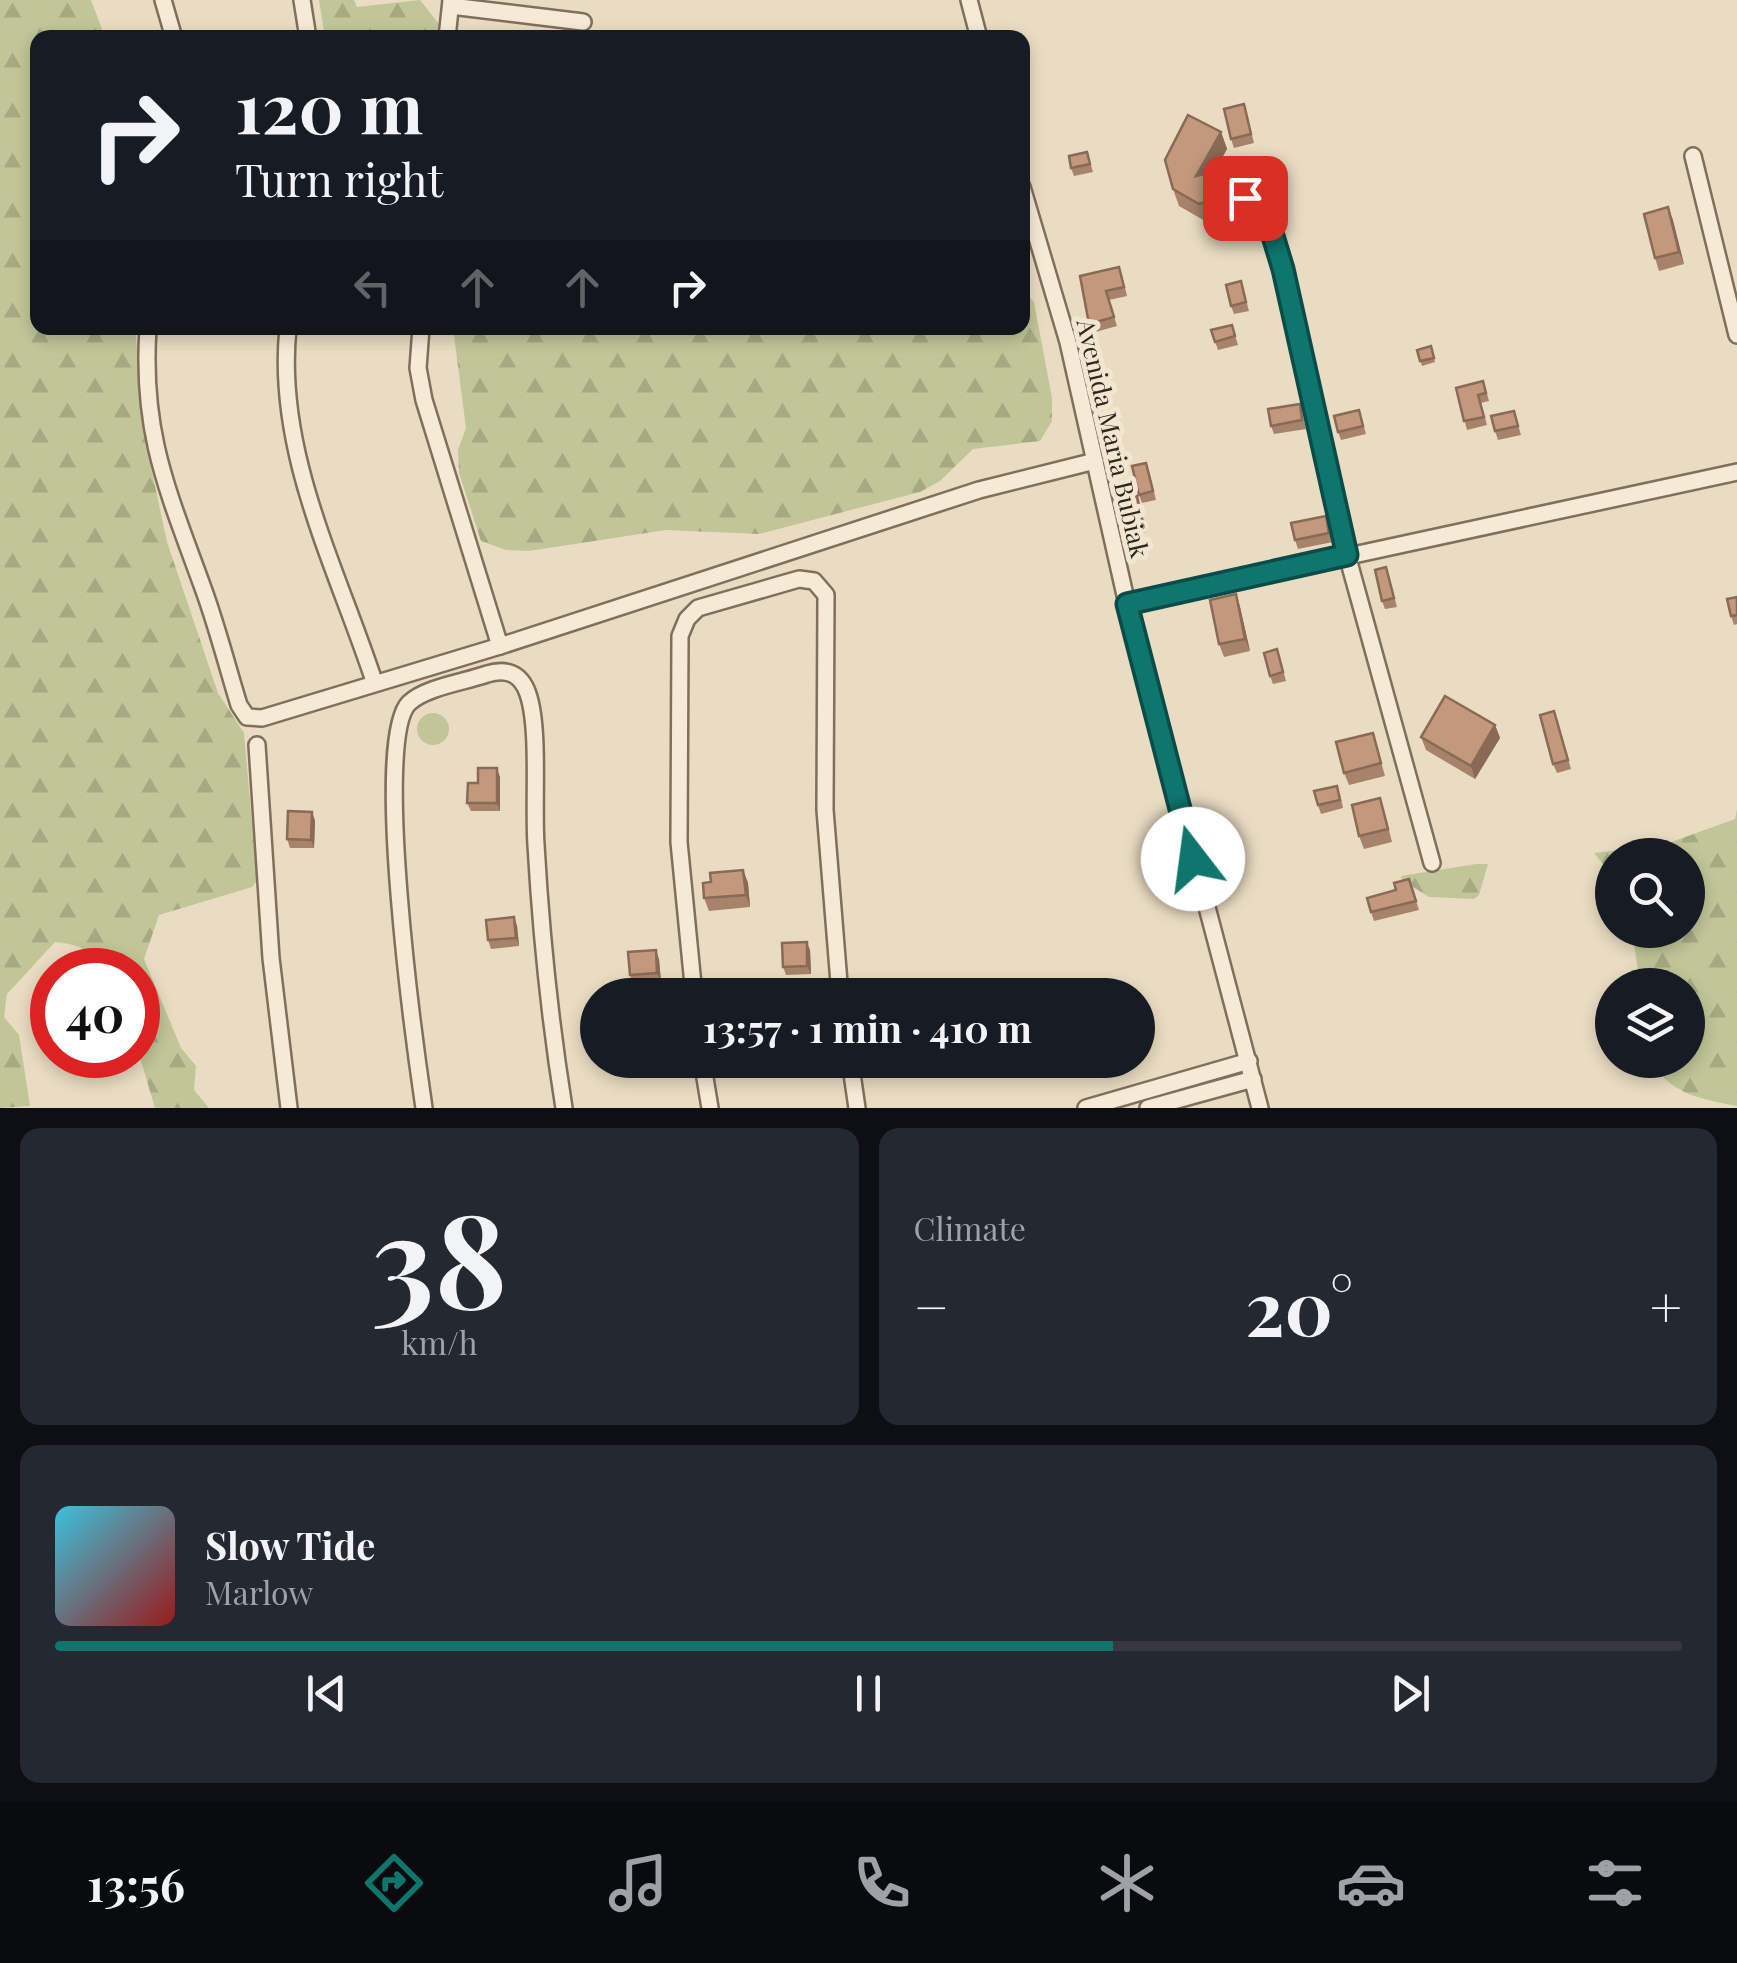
<!DOCTYPE html>
<meta charset="utf-8">
<style>
body{margin:0;font-family:"Playfair Display",serif;background:#242831;color:#f1f3f6;height:100vh;display:flex;flex-direction:column;font-size:38px;white-space:nowrap}
*{box-sizing:border-box;margin:0}
p{font-size:32px;color:#9ea1a6}
.icon{flex:none;width:55px;height:55px;fill:none;stroke:currentColor;stroke-width:2;stroke-linecap:round;stroke-linejoin:round}
.map{position:relative;height:1108px;overflow:hidden}
.side{display:flex;flex-direction:column;gap:20px;padding:20px;background:#0d0f14;flex:1}
.side>*{flex:none}
.guide{position:absolute;left:30px;top:30px;width:1000px;height:305px;border-radius:20px;box-shadow:0 5px 15px #0003;background:#171b24;color:#f1f3f6;overflow:hidden}
.buttons{position:absolute;left:1595px;top:838px;display:grid;gap:20px}
.buttons a{display:grid;place-items:center;width:110px;height:110px;border-radius:50%;background:#171b24;box-shadow:0 5px 15px #0003;font-size:50px}
.speed{position:absolute;left:30px;top:948px;display:flex;gap:20px;font-size:50px;font-weight:700;text-align:center}
.speed>*{display:grid;place-content:center;width:130px;height:130px;border-radius:50%;background:#171b24;box-shadow:0 5px 15px #0003;line-height:1}
.speed .limit{border:15px solid #d22;background:#fff;color:#111}
.pin{position:absolute;display:grid;place-items:center;width:85px;height:85px;color:#fff;margin:-42px;border-radius:20px;box-shadow:0 5px 15px #0006}
.me{position:absolute;width:110px;margin:-55px;rotate:345deg;stroke-linejoin:round;filter:drop-shadow(0 0 8px #0008)}
.turn{display:flex;align-items:center;gap:35px;height:210px;padding:0 40px;font-size:45px}
.turn .icon{width:130px;height:130px;stroke-width:2.5}
.turn b{display:block;font-size:70px;line-height:85px}
.lanes{display:flex;align-items:center;height:95px;padding:0 40px;background:#0003;justify-content:center;gap:50px;direction:ltr}
.lanes .off{opacity:.35}
.big{font-size:75px;font-weight:700;line-height:1.1}
.side .tile{flex:1;display:flex;flex-direction:column;justify-content:center;gap:15px;min-width:0;padding:0 35px;border-radius:20px;background:#242831}
.side .dial{align-items:center;gap:0}
.dial b{font-size:130px;line-height:1}
.song{display:flex;align-items:center;gap:30px}
.cover{width:120px;height:120px;border-radius:15px;background:linear-gradient(135deg,hsl(190 70% 55%),hsl(0 70% 35%))}
.played{height:10px;border-radius:5px;background:linear-gradient(90deg,#0f766e 65%,#363941 65%)}
.keys{display:flex;justify-content:space-around;direction:ltr}
.heat{display:flex;justify-content:space-between;align-items:center;font-size:55px;direction:ltr}
.side .tiles{flex:1;display:grid;gap:20px;grid-template-columns:1fr 1fr}
.tile:last-child{grid-column:span 2}
.trip{position:absolute;left:580px;top:978px;width:575px;height:100px;border-radius:50px;background:#171b24;box-shadow:0 5px 15px #0003;font-weight:700;line-height:100px;text-align:center}
.menu{display:flex;height:160px;justify-content:space-around;align-items:center;background:#090b0e;color:#9ea1a6}
.menu .icon{width:70px;height:70px}
.menu .selected{color:#0f766e}
.menu b{font-size:45px;color:#f1f3f6}
.map>svg:first-child{display:block}
.green{fill:#c1c698}
.forest{fill:url(#forest-firs)}
.lines{fill:none;stroke-linecap:round;stroke-linejoin:round}
.minor-casing{stroke:#816e5b;stroke-width:20}
.minor{stroke:#f5ead5;stroke-width:15}
.wall{fill:#a8836b}
.shaded-wall{fill:#886a57}
.building{fill:#c3987c;stroke:#886a57;stroke-width:2.5}
.route-casing{stroke:#0a4d48;stroke-width:25}
.route{stroke:#0f766e;stroke-width:18}
.labels{text-anchor:middle;dominant-baseline:central;stroke-width:10;stroke-linejoin:round;paint-order:stroke}
.street-label{font-size:25px;fill:#32271e;stroke:#f1e7d1}
</style>
<div class="map">
<svg width="1737" height="1108" viewBox="0 0 1737 1108">
<defs>
<pattern id="forest-firs" width="22" height="20" patternUnits="userSpaceOnUse" patternTransform="scale(2.5)"><rect width="22" height="20" fill="#c1c698"/><path d="M5 1l3.5 6h-7zM16 11l3.5 6h-7z" fill="#a6aa83"/></pattern>
</defs>
<rect width="100%" height="100%" fill="#e9dcc2"/>
<!-- green -->
<circle class="green" cx="433" cy="729" r="16"/>
<!-- forest -->
<g class="forest">
<path d="M0,0H91L105,37L38,38V328H135L146,444L167,542L218,693L244,733L257,881L252,887L159,915L144,959L181,1048L196,1066L194,1090L209,1108H155L138,1051V970H99C92,948 76,944 55,942L7,994L4,1017L19,1035L30,1106L0,1108Z"/>
<path d="M319,0H354L357,7L420,0L439,24L438,37H325Z"/>
<path d="M1023,290L1034,302L1052,398V421L1040,441L973,449L940,481L920,492L759,534L666,530L529,551L506,550L481,541L459,473L458,450L466,428L453,328H1022Z"/>
<path d="M1737,809V1106C1702,1099 1672,1095 1652,1063L1688,1060V985H1640L1632,930H1688V855H1612V875L1594,853L1663,845L1735,819Z"/>
<path d="M1476,864H1488L1479,895L1474,899L1429,897L1402,880L1401,876Z"/>
</g>
<g class="lines">
<!-- minor casing -->
<g class="minor-casing">
<g id="minor">
<path d="M163,0L174,38"/>
<path d="M302,0L308,38"/>
<path d="M969,0L979,38"/>
<path d="M451,6L583,22"/>
<path d="M447,38L451,0"/>
<path d="M1693,156L1737,335"/>
<path d="M1022,187L1068,342L1127,604L1260,1108"/>
<path d="M1236,194L1259,203L1265,210L1294,312L1347,555L1432,863"/>
<path d="M148,328C141,434 168,491 203,588C217,626 227,666 239,705L247,717L262,718L500,646L979,490L1095,461"/>
<path d="M288,328C275,451 336,566 374,681"/>
<path d="M421,328L418,368L424,400L500,646"/>
<path d="M1127,604L1737,472"/>
<path d="M257,745L271,958L289,1108"/>
<path d="M694,995L679,842L680,636L687,619L698,608L799,579L814,581L826,595L825,810L840,995"/>
<path d="M702,1060L710,1108"/>
<path d="M850,1060L857,1108"/>
<path d="M424,1108C415,1047 372,740 409,703C426,687 465,682 487,674C506,668 521,673 528,694C540,729 533,804 536,845C541,933 550,1021 564,1108"/>
<path d="M1086,1108L1249,1061"/>
<path d="M1148,1108L1253,1079"/>
</g>
</g>
<!-- minor -->
<use href="#minor" class="minor"/>
</g>
<!-- wall -->
<g class="wall">
<path d="M1244,104L1254,143L1234,148L1231,139Z"/>
<path d="M1221,132L1227,149L1214,172L1221,170L1227,187L1226,192L1234,212L1205,221L1179,206L1173,189Z"/>
<path d="M1087,152L1093,172L1074,176L1071,168Z"/>
<path d="M1668,207L1684,264L1659,271L1655,258Z"/>
<path d="M1122,275L1127,296L1109,300L1117,326L1092,333L1089,324L1080,276Z"/>
<path d="M1241,281L1249,311L1234,314L1231,306Z"/>
<path d="M1232,325L1238,345L1218,350L1211,330Z"/>
<path d="M1431,346L1435,362L1422,366L1417,350Z"/>
<path d="M1456,388L1486,390L1489,401L1481,403L1487,425L1467,430Z"/>
<path d="M1300,404L1306,429L1274,434L1271,426Z"/>
<path d="M1359,410L1366,434L1341,440L1338,432Z"/>
<path d="M1514,411L1521,435L1498,440L1495,431Z"/>
<path d="M1149,471L1156,500L1142,503L1139,495Z"/>
<path d="M1140,504L1146,532L1128,536L1125,527Z"/>
<path d="M1329,524L1333,542L1298,549L1295,540Z"/>
<path d="M1389,576L1397,607L1385,609L1382,601Z"/>
<path d="M1236,594L1240,607L1250,651L1224,657L1219,644Z"/>
<path d="M1737,597V624L1734,625L1731,616Z"/>
<path d="M1280,658L1286,681L1273,684L1270,676Z"/>
<path d="M1554,711L1571,769L1557,773L1553,764Z"/>
<path d="M1495,725L1500,738L1475,779L1426,750L1421,737Z"/>
<path d="M1373,733L1385,776L1349,785L1344,773Z"/>
<path d="M500,777V811H471L467,803L478,783Z"/>
<path d="M1340,794L1343,808L1321,814L1318,805Z"/>
<path d="M1384,810L1392,842L1364,849L1359,836Z"/>
<path d="M312,812L315,821L314,848H290L287,839Z"/>
<path d="M743,870L748,883L750,907L709,911L704,898L711,882Z"/>
<path d="M1409,879L1419,910L1374,921L1371,912Z"/>
<path d="M514,917L517,926L519,946L491,949L488,940Z"/>
<path d="M810,950L811,974L786,975L783,967Z"/>
<path d="M659,959L661,982L633,984L630,975Z"/>
</g>
<!-- shaded-wall -->
<g class="shaded-wall">
<path d="M1221,132L1227,149L1202,193L1196,176Z"/>
<path d="M1221,170L1227,187L1225,197L1219,180Z"/>
<path d="M1668,207L1673,220L1684,264L1679,252Z"/>
<path d="M1236,594L1240,607L1250,651L1245,639Z"/>
<path d="M1495,725L1500,738L1475,779L1471,766Z"/>
<path d="M497,768L500,777V811L497,803Z"/>
<path d="M312,812L315,821L314,848L311,840Z"/>
<path d="M743,870L748,883L750,907L746,895Z"/>
<path d="M514,917L517,926L519,946L516,938Z"/>
<path d="M807,942L810,950L811,974L807,966Z"/>
<path d="M656,950L659,959L661,982L657,973Z"/>
</g>
<!-- building -->
<g class="building">
<path d="M1244,104L1251,134L1231,139L1224,109Z"/>
<path d="M1188,115L1221,132L1196,176L1221,170L1219,180L1228,196L1199,204L1173,189L1165,160Z"/>
<path d="M1087,152L1090,164L1071,168L1069,156Z"/>
<path d="M1668,207L1679,252L1655,258L1644,214Z"/>
<path d="M1119,267L1124,287L1106,291L1114,317L1089,324L1080,276Z"/>
<path d="M1241,281L1246,302L1231,306L1226,285Z"/>
<path d="M1232,325L1235,336L1215,342L1211,330Z"/>
<path d="M1431,346L1434,358L1420,361L1417,350Z"/>
<path d="M1483,381L1486,393L1478,395L1484,417L1464,421L1456,388Z"/>
<path d="M1300,404L1302,420L1271,426L1268,409Z"/>
<path d="M1359,410L1363,426L1338,432L1334,416Z"/>
<path d="M1514,411L1518,426L1495,431L1491,416Z"/>
<path d="M1146,463L1153,491L1139,495L1132,466Z"/>
<path d="M1137,496L1143,523L1125,527L1119,500Z"/>
<path d="M1326,516L1329,533L1295,540L1291,523Z"/>
<path d="M1386,567L1394,598L1382,601L1375,570Z"/>
<path d="M1236,594L1245,639L1219,644L1210,600Z"/>
<path d="M1737,597V615L1731,616L1727,599Z"/>
<path d="M1277,649L1283,672L1270,676L1264,653Z"/>
<path d="M1445,696L1495,725L1471,766L1421,737Z"/>
<path d="M1554,711L1568,760L1553,764L1540,715Z"/>
<path d="M1373,733L1381,763L1344,773L1336,742Z"/>
<path d="M478,768H497V803H467L468,783H478Z"/>
<path d="M1337,786L1340,800L1318,805L1314,791Z"/>
<path d="M1380,798L1388,829L1359,836L1352,805Z"/>
<path d="M288,811L312,812L311,840L287,839Z"/>
<path d="M743,870L746,895L704,898L703,883L711,882L710,873Z"/>
<path d="M1409,879L1416,901L1371,912L1367,898L1396,890L1394,883Z"/>
<path d="M514,917L516,938L488,940L486,920Z"/>
<path d="M807,942V966L783,967L782,943Z"/>
<path d="M656,950L657,973L630,975L628,952Z"/>
</g>
<g class="lines">
<!-- route casing -->
<g class="route-casing">
<path id="route" d="M1193,859L1127,604L1347,555L1283,269L1265,210L1245,198"/>
</g>
<!-- route -->
<use href="#route" class="route"/>
</g>
<g class="labels">
<!-- street labels -->
<g class="street-label">
<text transform="translate(1114 438) rotate(77)">Avenida Maria Bubiak</text>
</g>
</g>
</svg>
<div class="buttons">
<a><svg class="icon" aria-label="search" viewBox="0 0 24 24"><circle cx="10" cy="10" r="6"/><path d="M15 15l6 6"/></svg></a>
<a><svg class="icon" aria-label="layers" viewBox="0 0 24 24"><path d="M12 4l9 5-9 5-9-5zM3 14l9 5 9-5"/></svg></a>
</div>
<div class="speed"><div class="limit">40</div></div>
<div class="pin" style="left:1245px;top:198px;background:#d93025"><svg class="icon" aria-label="arrive" viewBox="0 0 24 24"><path d="M6 21V4h12l-3 4 3 4H6"/></svg></div>
<svg class="me" style="left:1193px;top:859px" viewBox="-20 -20 40 40"><circle r="19" fill="#fff"/><path d="M0-13L10 11 0 6-10 11z" fill="#0f766e"/></svg>
<div class="trip">13:57 · 1 min · 410 m</div>
<div class="guide">
<div class="turn"><svg class="icon" aria-label="right" viewBox="0 0 24 24"><path d="M7 20v-9h11M14 6l5 5-5 5"/></svg><div><b>120 m</b>Turn right</div></div>
<div class="lanes"><svg class="icon off" aria-label="left" viewBox="0 0 24 24"><path d="M17 20v-9H6M10 6l-5 5 5 5"/></svg><svg class="icon off" aria-label="ahead" viewBox="0 0 24 24"><path d="M12 20V5M6 11l6-6 6 6"/></svg><svg class="icon off" aria-label="ahead" viewBox="0 0 24 24"><path d="M12 20V5M6 11l6-6 6 6"/></svg><svg class="icon" aria-label="right" viewBox="0 0 24 24"><path d="M7 20v-9h11M14 6l5 5-5 5"/></svg></div>
</div>
</div>
<section class="side">
<div class="tiles">
<div class="tile dial"><b>38</b><p>km/h</p></div>
<div class="tile"><p>Climate</p>
<div class="heat"><a>−</a><b class="big">20°</b><a>+</a></div>
</div>
<div class="tile">
<div class="song"><i class="cover"></i><div><b>Slow Tide</b><p>Marlow</p></div></div>
<div class="played"></div>
<div class="keys"><svg class="icon" aria-label="previous" viewBox="0 0 24 24"><path d="M18 5L8 12l10 7zM5 5v14"/></svg><svg class="icon" aria-label="pause" viewBox="0 0 24 24"><path d="M8 5v14M16 5v14"/></svg><svg class="icon" aria-label="next" viewBox="0 0 24 24"><path d="M6 5l10 7-10 7zM19 5v14"/></svg></div>
</div>
</div>
</section>
<nav class="menu">
<b>13:56</b>
<svg class="icon selected" aria-label="directions" viewBox="0 0 24 24"><path d="M12 3l9 9-9 9-9-9zM9 14v-3h6M13 9l2 2-2 2"/></svg>
<svg class="icon" aria-label="music" viewBox="0 0 24 24"><path d="M9 18V5l10-2v13"/><circle cx="6" cy="18" r="3"/><circle cx="16" cy="16" r="3"/></svg>
<svg class="icon" aria-label="phone" viewBox="0 0 24 24"><path d="M5 4h4l2 5-3 2q2 4 5 5l2-3 5 2v4C11 20 4 13 5 4z"/></svg>
<svg class="icon" aria-label="climate" viewBox="0 0 24 24"><path d="M12 3v18M4 7l16 10M4 17L20 7"/></svg>
<svg class="icon" aria-label="car" viewBox="0 0 24 24"><path d="M5 17H2v-5l4-1 3-4h7l3 4 3 1v5h-3M9 17h6M6 11h13"/><circle cx="7" cy="17" r="2"/><circle cx="17" cy="17" r="2"/></svg>
<svg class="icon" aria-label="filters" viewBox="0 0 24 24"><path d="M4 7h16M4 17h16"/><circle cx="9" cy="7" r="2"/><circle cx="15" cy="17" r="2"/></svg>
</nav>
